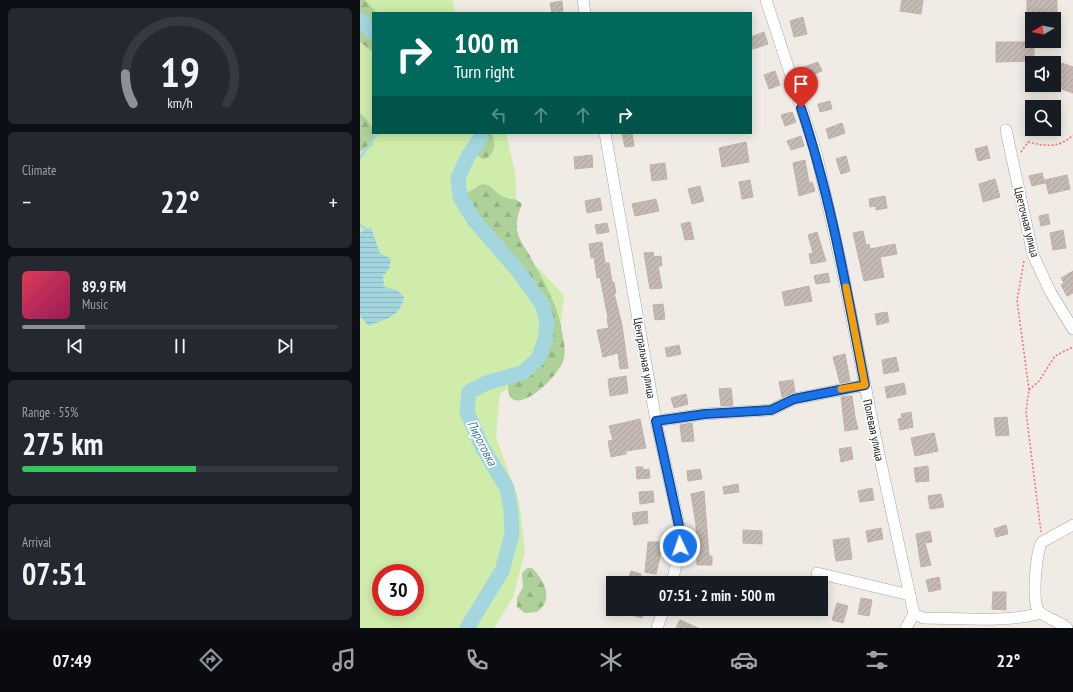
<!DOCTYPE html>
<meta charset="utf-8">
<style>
body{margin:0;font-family:"PT Sans Narrow",sans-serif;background:#242831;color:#f1f3f6;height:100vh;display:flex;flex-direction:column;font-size:15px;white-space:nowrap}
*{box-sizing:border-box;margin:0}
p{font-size:13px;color:#9ea1a6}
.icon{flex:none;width:22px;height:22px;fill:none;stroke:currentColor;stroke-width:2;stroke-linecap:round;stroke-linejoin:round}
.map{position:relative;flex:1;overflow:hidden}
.drawer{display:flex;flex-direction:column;gap:8px;padding:8px;background:#0d0f14;width:360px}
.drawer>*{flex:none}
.banner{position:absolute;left:12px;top:12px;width:380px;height:122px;border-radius:0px;box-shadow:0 2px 10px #0003;background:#00695c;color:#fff;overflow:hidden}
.needle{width:26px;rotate:261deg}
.controls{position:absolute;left:665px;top:12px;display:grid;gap:8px}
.controls a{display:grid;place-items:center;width:36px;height:36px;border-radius:0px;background:#171b24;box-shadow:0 2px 10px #0003;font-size:20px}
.speed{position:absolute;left:12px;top:564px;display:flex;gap:8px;font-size:20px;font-weight:700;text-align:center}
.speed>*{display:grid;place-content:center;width:52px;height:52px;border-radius:50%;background:#171b24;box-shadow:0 2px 10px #0003;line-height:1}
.speed .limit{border:6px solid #d22;background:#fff;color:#111}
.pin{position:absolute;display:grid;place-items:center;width:34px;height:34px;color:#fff;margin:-41px -17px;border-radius:50% 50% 50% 0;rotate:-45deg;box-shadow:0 0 4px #0007}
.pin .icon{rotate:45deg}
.me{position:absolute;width:44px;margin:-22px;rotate:357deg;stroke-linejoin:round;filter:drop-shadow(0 0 3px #0008)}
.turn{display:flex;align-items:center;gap:14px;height:84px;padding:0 16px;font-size:18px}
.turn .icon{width:52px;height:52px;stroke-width:2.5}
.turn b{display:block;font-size:28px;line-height:34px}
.lanes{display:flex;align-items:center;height:38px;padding:0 16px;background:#0003;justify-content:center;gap:20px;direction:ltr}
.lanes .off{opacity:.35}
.big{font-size:30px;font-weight:600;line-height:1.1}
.drawer .card{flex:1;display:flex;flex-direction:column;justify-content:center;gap:6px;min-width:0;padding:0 14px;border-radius:6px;background:#242831}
.drawer .dial{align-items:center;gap:0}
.dial svg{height:104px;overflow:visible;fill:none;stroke:#363941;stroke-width:7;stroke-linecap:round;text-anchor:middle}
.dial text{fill:#f1f3f6;stroke:none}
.song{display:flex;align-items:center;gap:12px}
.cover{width:48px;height:48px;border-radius:6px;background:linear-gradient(135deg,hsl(350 70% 55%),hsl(330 70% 35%))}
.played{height:4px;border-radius:2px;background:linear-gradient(90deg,#8c9099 20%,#363941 20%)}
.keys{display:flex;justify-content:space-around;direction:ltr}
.heat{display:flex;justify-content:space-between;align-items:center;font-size:22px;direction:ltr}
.charge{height:6px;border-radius:3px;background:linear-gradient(90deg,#34c759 55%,#363941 0)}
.trip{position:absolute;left:246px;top:576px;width:222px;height:40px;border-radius:0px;background:#171b24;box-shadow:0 2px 10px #0003;font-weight:600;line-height:40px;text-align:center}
.tab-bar{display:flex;height:64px;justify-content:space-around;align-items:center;background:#090b0e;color:#9ea1a6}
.tab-bar .icon{width:28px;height:28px}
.tab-bar .active{color:#8c9099}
.tab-bar b{font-size:18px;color:#f1f3f6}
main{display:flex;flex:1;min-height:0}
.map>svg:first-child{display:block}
.grass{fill:#cfecaa;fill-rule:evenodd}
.forest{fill:url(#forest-firs)}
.water{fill:url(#water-rules)}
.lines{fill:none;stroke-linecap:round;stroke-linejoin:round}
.stream{stroke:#a4d6df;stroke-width:2.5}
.river{stroke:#a4d6df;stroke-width:15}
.building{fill:url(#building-hatch);stroke:#c2b1a7}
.minor-casing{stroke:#a6a6a6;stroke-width:12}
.path{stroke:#fe6c68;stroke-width:1.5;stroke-dasharray:2 2;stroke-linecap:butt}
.minor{stroke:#fff;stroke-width:11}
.route-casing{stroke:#114b97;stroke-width:10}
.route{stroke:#1a73e8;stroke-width:7}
.slow{stroke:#f59e0b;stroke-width:7}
.labels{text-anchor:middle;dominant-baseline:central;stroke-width:3.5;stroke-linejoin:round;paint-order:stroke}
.street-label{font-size:12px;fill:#1f1f1f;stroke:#fff}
.water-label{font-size:13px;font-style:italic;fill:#4279a3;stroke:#fff}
</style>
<main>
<section class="drawer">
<div class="card dial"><svg viewBox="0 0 100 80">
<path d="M14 69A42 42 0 1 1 86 69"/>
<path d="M14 69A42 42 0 0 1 8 46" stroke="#8c9099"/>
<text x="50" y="56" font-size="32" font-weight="700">19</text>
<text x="50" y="72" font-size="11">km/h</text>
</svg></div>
<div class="card"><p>Climate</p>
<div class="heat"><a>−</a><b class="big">22°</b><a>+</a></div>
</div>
<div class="card">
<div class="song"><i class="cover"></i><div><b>89.9 FM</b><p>Music</p></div></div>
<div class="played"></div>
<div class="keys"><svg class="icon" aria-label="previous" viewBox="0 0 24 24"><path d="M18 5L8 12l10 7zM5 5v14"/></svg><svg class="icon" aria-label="pause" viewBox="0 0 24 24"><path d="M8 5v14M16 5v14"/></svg><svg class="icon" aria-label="next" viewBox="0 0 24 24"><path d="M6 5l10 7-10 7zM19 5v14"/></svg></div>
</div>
<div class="card"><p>Range · 55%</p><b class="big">275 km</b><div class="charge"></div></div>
<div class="card"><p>Arrival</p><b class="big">07:51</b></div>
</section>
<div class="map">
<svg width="713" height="628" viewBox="0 0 713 628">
<defs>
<pattern id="forest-firs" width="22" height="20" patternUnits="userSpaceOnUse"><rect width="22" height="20" fill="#add199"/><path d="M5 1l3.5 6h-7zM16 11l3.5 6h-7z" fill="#94b383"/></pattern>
<pattern id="water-rules" width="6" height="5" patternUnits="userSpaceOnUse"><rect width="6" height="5" fill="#a4d6df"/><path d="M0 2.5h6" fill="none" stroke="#8db7bf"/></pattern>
<pattern id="building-hatch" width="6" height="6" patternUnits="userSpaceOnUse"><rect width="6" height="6" fill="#c5bbb4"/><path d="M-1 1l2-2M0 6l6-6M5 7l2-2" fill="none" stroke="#a9a09a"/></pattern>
</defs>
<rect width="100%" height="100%" fill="#f0ece5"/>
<!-- grass -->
<path class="grass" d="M0,0H93L95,13H13V133H146L155,172L157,211L144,227L169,259L204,295L198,350L140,394L136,437L159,500L165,552L153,597L134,628H0ZM21,573H55V607H21Z"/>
<!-- forest -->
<g class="forest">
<path d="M0,0H5L17,13H13V52L0,42Z"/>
<path d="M0,113C11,122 17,133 12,146L0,151Z"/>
<path d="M117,133H132C135,145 136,151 126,159H122L116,153Z"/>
<path d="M122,184C132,184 135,194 144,197C151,200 156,198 162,204C158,214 155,223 158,234C160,242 167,250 171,258C184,282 197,303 202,331C203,339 206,349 204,358C198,382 140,429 149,377C159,367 172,372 179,365C184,359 185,349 187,342C198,297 160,268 133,239C126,232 121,222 115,214C111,207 104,202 107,193Z"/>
<path d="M167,568H172C184,580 195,599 177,612L165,613L157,607V598L163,587L162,573Z"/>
</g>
<!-- water -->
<path class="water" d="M11,228L20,253L31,259L29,269L23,276L24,287L37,290L44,297C40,318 26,318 9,326L0,316V233L6,229Z"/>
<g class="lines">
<!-- stream -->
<g class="stream">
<path d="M0,158L18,133"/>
<path d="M0,225L6,229"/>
</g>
<!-- river -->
<g class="river">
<path d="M0,20L13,32"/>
<path d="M107,628L142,571L152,534L151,511L147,488L122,447L107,412L109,392L126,383L162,373L178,359L185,340L187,324L183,306L159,272L114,220L100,197L98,178L108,156L121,137V133"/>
</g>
</g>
<!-- building -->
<g class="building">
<path d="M542,0H563L561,14L540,11Z"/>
<path d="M667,0H697V19H673V16H667Z"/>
<path d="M202,1L203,13H192L190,3Z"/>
<path d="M443,17L447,34L434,37L430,21Z"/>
<path d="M404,32L408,44L393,49L391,37Z"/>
<path d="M636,42H674V61L636,62Z"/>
<path d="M458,62L462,71L447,77L444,67Z"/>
<path d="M702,63L713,67V93L693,86Z"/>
<path d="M415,71L420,85L409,89L404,75Z"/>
<path d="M470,101L472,109L460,112L458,104Z"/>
<path d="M432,112L436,122L425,126L421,115Z"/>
<path d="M482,123L485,133L469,139L466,129Z"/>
<path d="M262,133H272L274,146L265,147Z"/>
<path d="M441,136L444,146L431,150L427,141Z"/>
<path d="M386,142L389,162L362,167L359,148Z"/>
<path d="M627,146L630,158L618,161L615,149Z"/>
<path d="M232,155L233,167L215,169L214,157Z"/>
<path d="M486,156L490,171L481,174L476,159Z"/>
<path d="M445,160L449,183L452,182L455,191L439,196L433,163Z"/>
<path d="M305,163L307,179L292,181L290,165Z"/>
<path d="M682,173L685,183L672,186L669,176Z"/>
<path d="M707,175L710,189L689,194L685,180Z"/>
<path d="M635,179L640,197L623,202L619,184Z"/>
<path d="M390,180L393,197L382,199L379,182Z"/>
<path d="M340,186L344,201L332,204L328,189Z"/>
<path d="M525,196L527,208L516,210V206L510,207L509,199Z"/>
<path d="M240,198L242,210L227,213L225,201Z"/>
<path d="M296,199L299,211L275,216L272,204Z"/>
<path d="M688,214L690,224L681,226L679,216Z"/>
<path d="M330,222L334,239L325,240L321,224Z"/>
<path d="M247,223L249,232L237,234L235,225Z"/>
<path d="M703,230L706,248L693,250L690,233Z"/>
<path d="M503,231L506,245L509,244L510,249L535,244L537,254L520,257L524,277L504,281L493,233Z"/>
<path d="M457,232L466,261L451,264L449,254L453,253L448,235Z"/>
<path d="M242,242L245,263H249L252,282H254L256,293H254L262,325L268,368L260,369L258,353L243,357L237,330L249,328L247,319L248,318L240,277L237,278L234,257L231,258L229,244Z"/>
<path d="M293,252L294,257L301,256L302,266H298L302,288L290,289L284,253Z"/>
<path d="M713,271V293L707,296L701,285L704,283L701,278Z"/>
<path d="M468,273L470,282L456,284L454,276Z"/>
<path d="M449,286L452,301L425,306L422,292Z"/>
<path d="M303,304L305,319L295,320L293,305Z"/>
<path d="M527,312L529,322L517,325L515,314Z"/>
<path d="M319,345L321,354L307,357L305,348Z"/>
<path d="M485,354L490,381L480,383L473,357Z"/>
<path d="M536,357L539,371L524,374L522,360Z"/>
<path d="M266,376L268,393L250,396L248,379Z"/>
<path d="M433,380L435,392L422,397L419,382Z"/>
<path d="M544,383L546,394L527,398L525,387Z"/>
<path d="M371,388L373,405L361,406L359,389Z"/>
<path d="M326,394L328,404L314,408L311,398Z"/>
<path d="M492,396L495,417L498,429L485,431L481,397Z"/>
<path d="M551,412L553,427L540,430L538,419L542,418L541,414Z"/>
<path d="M647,417L649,435L636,436L634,418Z"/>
<path d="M280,419L286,448L266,451V454L251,457L248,441L253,440L249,426Z"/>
<path d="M332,423L334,441L322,442L320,425Z"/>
<path d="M574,433L578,451L555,456L551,438Z"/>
<path d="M491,447L493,459L481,462L479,449Z"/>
<path d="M568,466L569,481L556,482L554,468Z"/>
<path d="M276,467H283V470L289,469L290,478L277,479Z"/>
<path d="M340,469L342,479L328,481L327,471Z"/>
<path d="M378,484L379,492L364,494L363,487Z"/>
<path d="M512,488L514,500L500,502L498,491Z"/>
<path d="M293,491L294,502L280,504L279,492Z"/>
<path d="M344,491L349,556H352V565H337L336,525L331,494Z"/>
<path d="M581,494L584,507L570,509L568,496Z"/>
<path d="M287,511L288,523L274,525L272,513Z"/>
<path d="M646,525L648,534L636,537L634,529Z"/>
<path d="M521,528L523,539L508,542L506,531Z"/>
<path d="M383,530L402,531V544L383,543Z"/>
<path d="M570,531L572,542L565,543L571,565L561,567L556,534Z"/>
<path d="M489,538L492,559L476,561L473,540Z"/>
<path d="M288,542H301V553L296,574L285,572Z"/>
<path d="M271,571L281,574L278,583H267Z"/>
<path d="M579,577L581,589L569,592L566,580Z"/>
<path d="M633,592H646V610L632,609Z"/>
<path d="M501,598L512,600L509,616L498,614Z"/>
<path d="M477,603L488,606L483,623L472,620Z"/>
<path d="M273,609H284L282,618L272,615Z"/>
<path d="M320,620L338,628H316Z"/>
</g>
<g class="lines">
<!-- minor casing -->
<g class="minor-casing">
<g id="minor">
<path d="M223,0L225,13"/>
<path d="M406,0L456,152L481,264L517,445L554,614L546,628"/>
<path d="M646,130L673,255L691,293L713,329"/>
<path d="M245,133L296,421L319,525L320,546L312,583"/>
<path d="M296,421L345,414L411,410L434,399L505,385"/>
<path d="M457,573L550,595"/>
<path d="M554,614L563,618C599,618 647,623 681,613"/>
<path d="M297,628L304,609"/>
<path d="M707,628C699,621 684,618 678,610C672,602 676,550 682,542L713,525"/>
</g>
</g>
<!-- path -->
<g class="path">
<path d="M661,152L668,142C686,146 698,149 713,135"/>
<path d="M664,261L657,300L669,390L666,412L681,532"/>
<path d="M669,390L679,381L695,356L713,347"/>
</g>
<!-- minor -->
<use href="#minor" class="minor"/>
</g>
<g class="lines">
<!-- route casing -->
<g class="route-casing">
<path id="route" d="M320,546L319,526L296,421L345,414L411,410L434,399L505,385C487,292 471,198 441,108"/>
</g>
<!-- route -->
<use href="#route" class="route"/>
<!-- slow -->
<path class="slow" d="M481,389L505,385L486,287"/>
</g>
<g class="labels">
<!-- street labels -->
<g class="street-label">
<text transform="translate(667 222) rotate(76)">Цветочная улица</text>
<text transform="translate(285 358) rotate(80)">Центральная улица</text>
<text transform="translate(514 430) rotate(78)">Полевая улица</text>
</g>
<!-- water labels -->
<g class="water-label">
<text transform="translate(122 443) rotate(63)">Пироговка</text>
</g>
</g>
</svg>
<div class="controls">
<a><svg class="needle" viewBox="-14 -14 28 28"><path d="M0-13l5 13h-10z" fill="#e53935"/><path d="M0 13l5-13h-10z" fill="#9ea1a6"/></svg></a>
<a><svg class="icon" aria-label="sound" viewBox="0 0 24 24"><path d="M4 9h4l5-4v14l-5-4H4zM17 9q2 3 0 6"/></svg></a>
<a><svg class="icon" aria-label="search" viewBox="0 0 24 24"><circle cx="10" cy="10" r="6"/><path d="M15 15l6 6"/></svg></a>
</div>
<div class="speed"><div class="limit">30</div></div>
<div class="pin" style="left:441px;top:108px;background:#d93025"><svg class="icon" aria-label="arrive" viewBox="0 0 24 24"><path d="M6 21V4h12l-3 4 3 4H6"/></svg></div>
<svg class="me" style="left:320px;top:546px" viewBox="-20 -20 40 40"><circle r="17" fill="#1a73e8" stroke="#fff" stroke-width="3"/><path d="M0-11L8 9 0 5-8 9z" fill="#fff"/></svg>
<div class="trip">07:51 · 2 min · 500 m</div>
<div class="banner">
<div class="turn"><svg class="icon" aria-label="right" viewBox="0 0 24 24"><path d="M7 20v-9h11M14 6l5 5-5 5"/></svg><div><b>100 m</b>Turn right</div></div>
<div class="lanes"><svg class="icon off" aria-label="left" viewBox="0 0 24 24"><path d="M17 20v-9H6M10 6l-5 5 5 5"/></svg><svg class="icon off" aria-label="ahead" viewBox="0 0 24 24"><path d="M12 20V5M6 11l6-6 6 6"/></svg><svg class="icon off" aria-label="ahead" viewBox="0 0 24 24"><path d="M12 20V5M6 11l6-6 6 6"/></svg><svg class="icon" aria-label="right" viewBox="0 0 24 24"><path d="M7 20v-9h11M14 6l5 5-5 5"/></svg></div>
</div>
</div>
</main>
<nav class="tab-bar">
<b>07:49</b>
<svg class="icon active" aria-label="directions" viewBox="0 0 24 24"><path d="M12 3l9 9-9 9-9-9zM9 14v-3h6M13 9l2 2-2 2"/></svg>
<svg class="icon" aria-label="music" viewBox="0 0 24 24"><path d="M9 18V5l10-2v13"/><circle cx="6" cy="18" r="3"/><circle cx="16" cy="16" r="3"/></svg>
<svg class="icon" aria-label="phone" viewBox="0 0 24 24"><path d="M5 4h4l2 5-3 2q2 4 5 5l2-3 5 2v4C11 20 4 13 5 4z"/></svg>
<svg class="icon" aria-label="climate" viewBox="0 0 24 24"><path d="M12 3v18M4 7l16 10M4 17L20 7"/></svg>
<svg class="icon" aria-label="car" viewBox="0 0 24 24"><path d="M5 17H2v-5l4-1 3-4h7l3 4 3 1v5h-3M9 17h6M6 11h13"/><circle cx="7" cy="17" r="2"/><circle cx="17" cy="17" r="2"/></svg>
<svg class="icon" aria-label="filters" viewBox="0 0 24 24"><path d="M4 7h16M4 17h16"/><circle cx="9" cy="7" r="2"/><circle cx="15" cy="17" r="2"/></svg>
<b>22°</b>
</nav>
